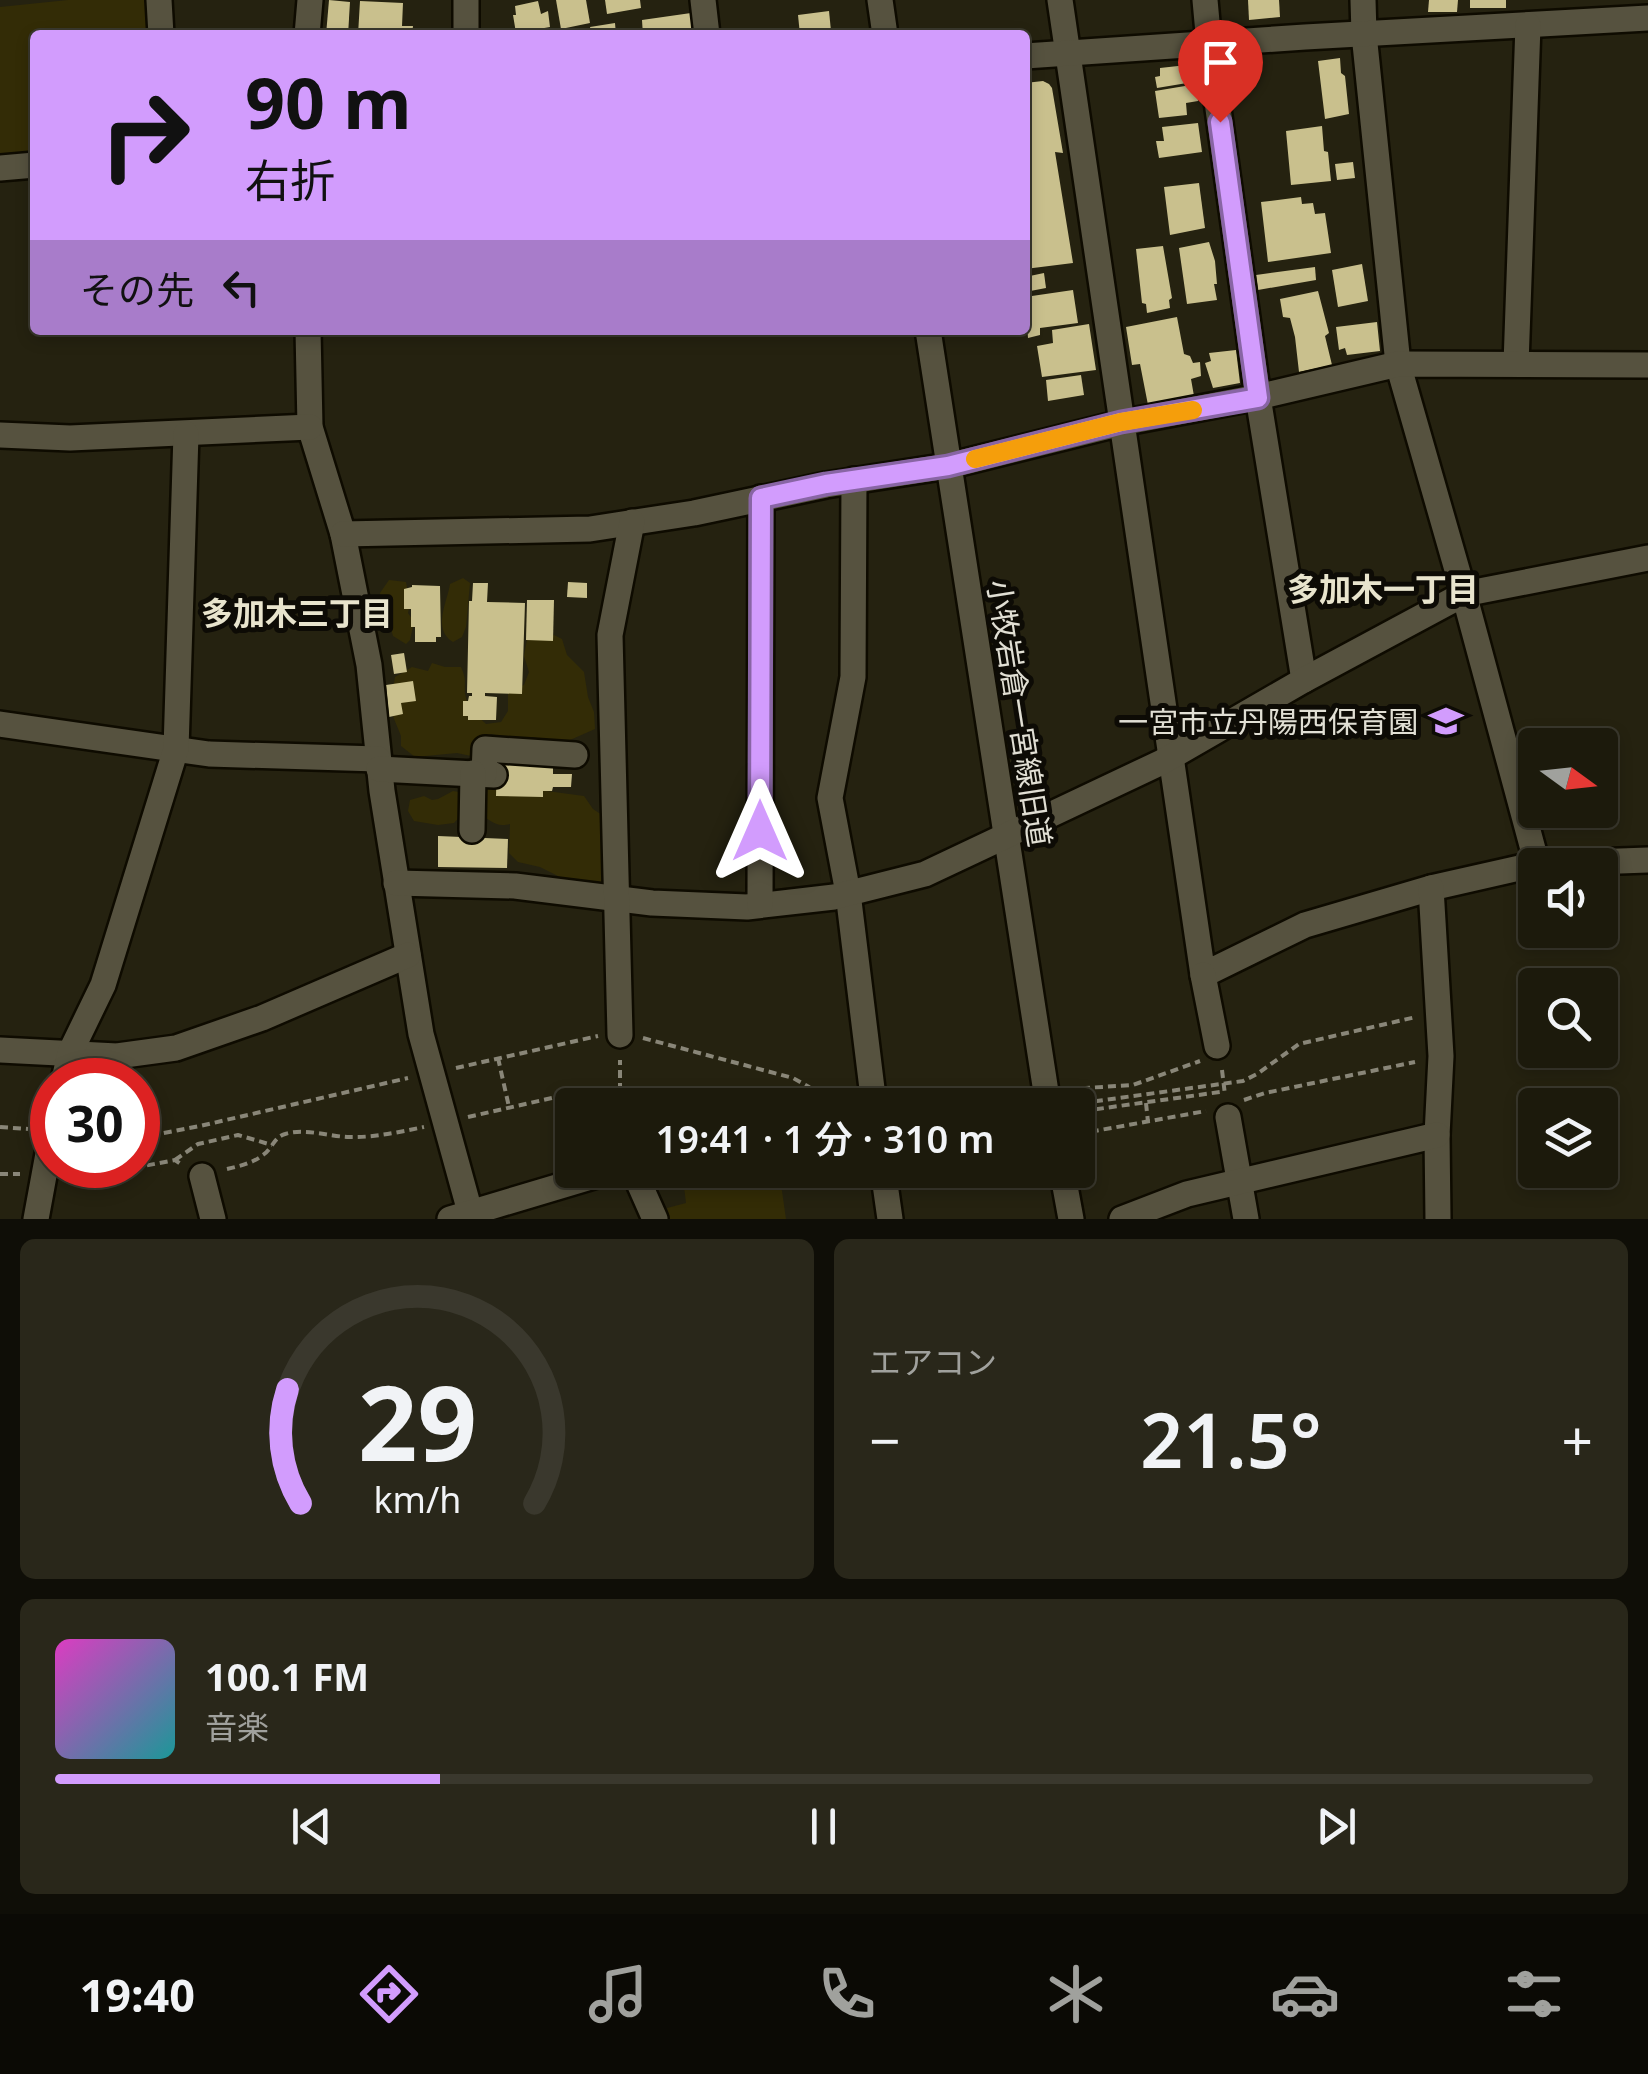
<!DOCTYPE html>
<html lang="ja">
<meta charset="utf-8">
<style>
body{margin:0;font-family:"Noto Sans","Noto Sans JP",sans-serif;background:#29271a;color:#f1f3f6;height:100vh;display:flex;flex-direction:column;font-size:38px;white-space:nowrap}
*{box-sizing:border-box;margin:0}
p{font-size:32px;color:#a0a19d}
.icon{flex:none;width:55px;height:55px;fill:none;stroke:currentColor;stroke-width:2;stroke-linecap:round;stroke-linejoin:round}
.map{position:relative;height:1219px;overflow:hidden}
.drawer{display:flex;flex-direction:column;gap:20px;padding:20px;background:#0f0e07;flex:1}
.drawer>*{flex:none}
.top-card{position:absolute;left:30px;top:30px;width:1000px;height:305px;border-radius:10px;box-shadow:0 5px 15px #0003,0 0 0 2px #3a382d;background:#d29cfd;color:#111;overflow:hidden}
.needle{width:65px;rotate:105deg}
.controls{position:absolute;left:1518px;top:728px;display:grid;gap:20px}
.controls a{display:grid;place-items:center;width:100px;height:100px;border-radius:10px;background:#1c1a0c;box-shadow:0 5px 15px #0003,0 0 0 2px #3a382d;font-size:50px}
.speed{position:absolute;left:30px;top:1058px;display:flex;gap:20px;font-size:50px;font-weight:700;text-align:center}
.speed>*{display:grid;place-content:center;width:130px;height:130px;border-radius:50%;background:#1c1a0c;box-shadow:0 5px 15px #0003,0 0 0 2px #3a382d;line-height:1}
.speed .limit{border:15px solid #d22;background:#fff;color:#111}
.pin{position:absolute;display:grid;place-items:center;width:85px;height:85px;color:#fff;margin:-102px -42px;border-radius:50% 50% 50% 0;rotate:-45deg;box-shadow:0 0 10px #0007}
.pin .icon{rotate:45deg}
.me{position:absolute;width:110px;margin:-55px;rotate:0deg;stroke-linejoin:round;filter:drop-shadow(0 0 8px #0008)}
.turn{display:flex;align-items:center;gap:35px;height:210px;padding:0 50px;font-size:45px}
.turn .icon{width:130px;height:130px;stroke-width:2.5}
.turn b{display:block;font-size:70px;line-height:85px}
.then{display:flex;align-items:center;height:95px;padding:0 50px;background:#0003;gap:20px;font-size:38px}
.big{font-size:75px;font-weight:600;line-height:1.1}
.drawer .card{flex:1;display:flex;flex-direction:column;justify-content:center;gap:15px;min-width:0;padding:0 35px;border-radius:15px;background:#29271a}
.drawer .dial{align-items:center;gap:0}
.dial svg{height:260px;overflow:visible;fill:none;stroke:#3a382d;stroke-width:7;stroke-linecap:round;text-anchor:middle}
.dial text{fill:#f1f3f6;stroke:none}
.song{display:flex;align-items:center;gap:30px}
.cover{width:120px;height:120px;border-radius:15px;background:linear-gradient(135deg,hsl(310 70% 55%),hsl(180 70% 35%))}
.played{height:10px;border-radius:5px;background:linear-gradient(90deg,#d29cfd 25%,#3a382d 25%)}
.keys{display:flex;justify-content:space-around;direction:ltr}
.heat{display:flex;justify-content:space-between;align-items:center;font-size:55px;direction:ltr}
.drawer .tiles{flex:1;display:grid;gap:20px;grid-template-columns:1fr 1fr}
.card:last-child{grid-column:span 2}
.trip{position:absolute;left:555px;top:1088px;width:540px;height:100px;border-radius:10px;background:#1c1a0c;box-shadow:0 5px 15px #0003,0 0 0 2px #3a382d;font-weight:600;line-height:100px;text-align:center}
.tabs{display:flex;height:160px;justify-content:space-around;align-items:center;background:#0b0a05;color:#a0a19d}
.tabs .icon{width:70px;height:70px}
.tabs .on{color:#d29cfd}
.tabs b{font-size:45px;color:#f1f3f6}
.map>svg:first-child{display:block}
.green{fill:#332c06}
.building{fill:#c9c08d}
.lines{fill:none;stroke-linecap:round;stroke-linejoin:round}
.minor-casing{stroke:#0e0b00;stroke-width:30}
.path{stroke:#898678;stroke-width:4;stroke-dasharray:8 5;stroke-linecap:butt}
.minor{stroke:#56523f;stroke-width:25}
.route-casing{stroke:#8865a4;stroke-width:25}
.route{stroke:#d29cfd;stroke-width:18}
.slow{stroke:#f59e0b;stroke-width:18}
.labels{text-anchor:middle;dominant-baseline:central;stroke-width:10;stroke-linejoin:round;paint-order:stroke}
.street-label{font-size:30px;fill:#e1dfd4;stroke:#0d0b05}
.poi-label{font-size:30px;fill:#e1dfd4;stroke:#0d0b05;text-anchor:end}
.neighbourhood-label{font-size:32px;font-weight:bold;fill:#e8e4cd;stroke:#0d0b05}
</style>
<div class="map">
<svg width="1648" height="1219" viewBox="0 0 1648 1219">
<rect width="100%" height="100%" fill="#252210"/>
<!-- green -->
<g class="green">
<path d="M68,0H147V35H35V152L0,156V7Z"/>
<path d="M463,578L470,583L466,627L462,637L453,642C432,629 447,603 450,584Z"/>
<path d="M389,580L406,582L410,603L408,613L414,622L410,640L406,644L393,636L388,618L382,612L380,593Z"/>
<path d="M550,633L562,639L567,655L584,672L588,697L594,712L595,729L561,744L533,737L515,739L491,734L480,741L471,756L457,753L415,757L401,746V736L390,709L395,677L412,667L428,671L432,663L445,667H461C467,681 464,680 465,694C467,706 478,716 486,724L501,722L508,711V691L524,685L529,672L524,656L528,634Z"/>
<path d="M488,783L584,796L593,809L605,817C607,841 619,875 596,889L562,878L540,867L518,862L509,853L510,824C494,828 491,819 478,814C473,813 468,813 464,812L454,823L438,825L414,821L408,811L410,800L424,796L432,800L438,799L453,791C465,794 478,791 488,783Z"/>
<path d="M682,1170H779L786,1219H670L667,1208L686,1203Z"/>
</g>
<!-- building -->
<g class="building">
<path d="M329,0L350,2L348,35H326Z"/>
<path d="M556,0H586L590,23L561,29Z"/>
<path d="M605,0H640L641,8L607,14Z"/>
<path d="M1248,0H1279L1280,17L1249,20Z"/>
<path d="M1429,0H1458L1457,12H1428Z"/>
<rect x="1470" y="0" width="36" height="8"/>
<path d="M360,1L403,3L402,26H413L412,35H358Z"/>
<path d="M538,1L541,14L548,11L550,27L516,33L513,15H516L515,6Z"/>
<path d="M829,11L831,31L800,35L798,15Z"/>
<path d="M691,13L695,35H643L642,20Z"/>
<path d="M615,23L616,35H592L590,27Z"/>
<path d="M1340,58L1341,73L1345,76L1349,114L1325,119L1318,61Z"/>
<path d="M1187,65L1188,73H1193V82L1157,88L1155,77L1160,76V68Z"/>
<path d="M1043,81L1049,84L1052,88L1063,153L1055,152L1073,263L1025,269V83Z"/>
<path d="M1197,84L1198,101L1186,103L1187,115L1159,118L1155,91Z"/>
<path d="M1198,123L1202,152L1159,158L1156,141H1164L1162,127Z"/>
<path d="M1322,126L1324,151L1328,152L1331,181L1291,185L1286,131Z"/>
<path d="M1353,162L1355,178L1337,180L1335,164Z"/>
<path d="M1199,183L1205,228L1170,235L1164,187Z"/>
<path d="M1301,197L1302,204L1313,203L1315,214L1325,213L1331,253L1268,262L1261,202Z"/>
<path d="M1209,242L1215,261L1217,284H1214L1217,300L1187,304L1179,248Z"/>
<path d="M1163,246L1172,298L1169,300L1170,308L1147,313L1146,304L1142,303L1136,249Z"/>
<path d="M1362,264L1368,301L1338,307L1332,270Z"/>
<path d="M1315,267L1316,280L1258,290L1256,275Z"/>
<path d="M1044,273L1046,288L1025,292V277Z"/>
<path d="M1073,290L1078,323L1040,328V335L1028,338L1025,297Z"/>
<path d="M1318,291L1329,333L1325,336L1332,365L1299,372L1295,337L1290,318L1283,317L1280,299Z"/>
<path d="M1177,317L1184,354L1190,356L1193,363L1200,362L1201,376L1191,379L1194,396L1148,405L1140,364L1132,365L1126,327Z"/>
<path d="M1377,322L1380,351L1347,355L1345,348L1339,350L1336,327Z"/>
<path d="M1089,324L1096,370L1042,377L1037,346L1053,343L1052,330Z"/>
<path d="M1236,350L1240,383L1213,388L1205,363L1211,361L1209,353Z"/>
<path d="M1081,375L1084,395L1048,401L1046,380Z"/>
<path d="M568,582L587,583V598L567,597Z"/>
<path d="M473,583H488L487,602L525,603L522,694L485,693V696L497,697L496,720H468V716H463V701H468L469,696H472V693H467L469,601H472Z"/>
<path d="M412,585L440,586L441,637H436V642H415V627H411V609H404V589L412,587Z"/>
<path d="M527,600H554L553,641L526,640Z"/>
<path d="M404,653L407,672L394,674L391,655Z"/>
<path d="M413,681L416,701L401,703L403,714L389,717L386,685Z"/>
<path d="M497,759L544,760L543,766L553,767V774H572L571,787H553L552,791H543V797L496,796Z"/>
<path d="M438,836L508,839L507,868L438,867Z"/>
</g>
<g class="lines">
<!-- minor casing -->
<g class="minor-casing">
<g id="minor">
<path d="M159,0L161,35"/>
<path d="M703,0L707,35"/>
<path d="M880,0L885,35"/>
<path d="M1060,0L1203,975L1305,925L1431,888L1537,864L1648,860"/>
<path d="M1205,0L1209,44L1258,397L1304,680"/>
<path d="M1363,0L1364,34L1398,364L1464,594L1537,864"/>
<path d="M307,35L310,0"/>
<path d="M466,35V0"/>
<path d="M1025,56L1305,37L1648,18"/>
<path d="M0,168L35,165"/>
<path d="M308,330L310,427L343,534L369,665L382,791L421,1034L472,1219"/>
<path d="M928,330L1048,1105"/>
<path d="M1516,364L1528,25"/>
<path d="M0,435L70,438L310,427"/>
<path d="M854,480L853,677L830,798L848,893L874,1105"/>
<path d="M343,534L590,529L694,513L826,485L948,466L1121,423L1258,397L1398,364L1648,365"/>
<path d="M0,724L209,754L378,759"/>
<path d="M379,769L494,775"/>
<path d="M484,774L485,749L575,755"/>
<path d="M472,830L473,773"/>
<path d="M396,883L515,886L652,903L747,907L834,897L925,874L1162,762L1304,680L1464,594L1648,558"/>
<path d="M1431,888L1441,1056L1437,1135L1438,1219"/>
<path d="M760,905L761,498"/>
<path d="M1203,975L1217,1046"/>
<path d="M620,1035L610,635L632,522"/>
<path d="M0,1050L117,1056L176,1048L262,1018L408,955"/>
<path d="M64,1080L70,1053L103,985L176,749L186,434"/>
<path d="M1228,1117L1246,1219"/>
<path d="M617,1170L635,1174L655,1219"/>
<path d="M883,1170L890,1219"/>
<path d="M1062,1170L1071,1219"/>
<path d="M202,1176L213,1219"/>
<path d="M36,1219L52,1132"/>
<path d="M450,1219L614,1170"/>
<path d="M1122,1219L1187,1194L1437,1135"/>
</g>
</g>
<!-- path -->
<g class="path">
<path d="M643,1038L793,1078L809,1087L821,1105"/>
<path d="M498,1058L509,1107"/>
<path d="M456,1068L598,1036"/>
<path d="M1222,1070L1225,1095"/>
<path d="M1069,1089L1133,1085L1200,1061"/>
<path d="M620,1091V1060"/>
<path d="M1244,1100L1265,1093L1415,1062"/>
<path d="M896,1103L927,1099L959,1104L1020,1094"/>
<path d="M1082,1103L1243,1081L1257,1074L1299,1044L1416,1017"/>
<path d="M1146,1103L1148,1122"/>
<path d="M1083,1111L1220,1092"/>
<path d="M468,1117L596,1088L639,1095L678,1105"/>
<path d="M0,1127L28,1129"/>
<path d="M1078,1134L1206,1111"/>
<path d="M138,1135H154L200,1126L408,1078"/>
<path d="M175,1160L198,1144L238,1135L272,1145"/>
<path d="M227,1169C240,1166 253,1163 263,1155C272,1149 274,1137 285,1134C304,1128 328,1136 347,1137C373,1138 399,1132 424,1127"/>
<path d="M0,1174H20"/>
<path d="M70,1176H92L175,1160L182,1165"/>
</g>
<!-- minor -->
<use href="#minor" class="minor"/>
</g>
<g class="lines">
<!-- route casing -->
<g class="route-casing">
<path id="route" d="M760,831L761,498L826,484L948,466L1121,422L1258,398L1220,122"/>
</g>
<!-- route -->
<use href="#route" class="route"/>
<!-- slow -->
<path class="slow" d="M975,459L1121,422L1193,410"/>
</g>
<!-- icons -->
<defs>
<g id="school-bare" transform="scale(2.7)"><path d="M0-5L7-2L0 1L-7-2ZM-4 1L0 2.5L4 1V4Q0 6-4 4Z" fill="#d29cfd" stroke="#0d0b05" stroke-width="2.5" paint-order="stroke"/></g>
</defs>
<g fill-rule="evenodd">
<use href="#school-bare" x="1446" y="721"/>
</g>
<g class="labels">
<!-- street labels -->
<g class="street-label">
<text transform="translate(1020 713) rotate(81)">小牧岩倉一宮線旧道</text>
</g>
<!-- poi labels -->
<g class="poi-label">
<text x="1418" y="721">一宮市立丹陽西保育園</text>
</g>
<!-- neighbourhood labels -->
<g class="neighbourhood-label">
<text x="1383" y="588">多加木一丁目</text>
<text x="297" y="612">多加木三丁目</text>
</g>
</g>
</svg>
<div class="controls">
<a><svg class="needle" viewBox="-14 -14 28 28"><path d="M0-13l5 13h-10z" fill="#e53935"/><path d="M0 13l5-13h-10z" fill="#a0a19d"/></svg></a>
<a><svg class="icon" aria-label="sound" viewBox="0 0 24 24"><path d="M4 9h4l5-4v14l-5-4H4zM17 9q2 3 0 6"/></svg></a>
<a><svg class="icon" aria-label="search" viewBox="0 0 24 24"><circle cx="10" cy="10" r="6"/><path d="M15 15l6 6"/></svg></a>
<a><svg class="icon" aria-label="layers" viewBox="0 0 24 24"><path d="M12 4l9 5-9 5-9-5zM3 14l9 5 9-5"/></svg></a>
</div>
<div class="speed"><div class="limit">30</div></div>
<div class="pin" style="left:1220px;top:122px;background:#d93025"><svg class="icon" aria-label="arrive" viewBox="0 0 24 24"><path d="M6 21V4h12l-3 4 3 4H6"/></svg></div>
<svg class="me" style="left:760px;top:831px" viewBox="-20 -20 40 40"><path d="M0-17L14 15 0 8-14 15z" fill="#d29cfd" stroke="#fff" stroke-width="4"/></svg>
<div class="trip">19:41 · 1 分 · 310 m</div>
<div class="top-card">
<div class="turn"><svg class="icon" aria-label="right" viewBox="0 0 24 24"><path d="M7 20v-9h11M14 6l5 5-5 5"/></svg><div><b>90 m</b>右折</div></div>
<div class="then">その先<svg class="icon" aria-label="left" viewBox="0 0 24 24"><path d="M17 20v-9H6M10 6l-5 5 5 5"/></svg></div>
</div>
</div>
<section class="drawer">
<div class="tiles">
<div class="card dial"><svg viewBox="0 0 100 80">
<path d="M14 69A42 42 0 1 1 86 69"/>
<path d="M14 69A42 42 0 0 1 10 34" stroke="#d29cfd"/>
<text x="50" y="56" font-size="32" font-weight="700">29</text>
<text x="50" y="72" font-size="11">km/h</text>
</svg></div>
<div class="card"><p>エアコン</p>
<div class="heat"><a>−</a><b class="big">21.5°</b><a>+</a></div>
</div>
<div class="card">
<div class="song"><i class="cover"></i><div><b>100.1 FM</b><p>音楽</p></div></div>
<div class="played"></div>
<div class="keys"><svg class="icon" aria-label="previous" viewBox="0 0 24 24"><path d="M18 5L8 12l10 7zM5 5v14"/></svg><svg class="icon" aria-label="pause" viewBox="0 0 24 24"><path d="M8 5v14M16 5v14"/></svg><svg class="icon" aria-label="next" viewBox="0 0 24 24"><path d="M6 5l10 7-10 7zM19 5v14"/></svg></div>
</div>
</div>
</section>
<nav class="tabs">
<b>19:40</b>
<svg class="icon on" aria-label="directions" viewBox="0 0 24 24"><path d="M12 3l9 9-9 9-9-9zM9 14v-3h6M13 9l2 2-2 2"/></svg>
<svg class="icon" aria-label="music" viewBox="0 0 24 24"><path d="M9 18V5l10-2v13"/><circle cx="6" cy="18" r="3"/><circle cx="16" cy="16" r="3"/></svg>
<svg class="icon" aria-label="phone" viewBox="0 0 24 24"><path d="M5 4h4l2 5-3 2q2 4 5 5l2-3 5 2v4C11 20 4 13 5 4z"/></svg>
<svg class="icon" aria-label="climate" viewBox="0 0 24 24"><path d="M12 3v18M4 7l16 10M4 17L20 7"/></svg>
<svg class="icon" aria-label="car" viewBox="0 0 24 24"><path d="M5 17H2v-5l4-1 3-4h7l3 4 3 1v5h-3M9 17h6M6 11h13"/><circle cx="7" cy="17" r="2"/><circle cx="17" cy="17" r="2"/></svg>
<svg class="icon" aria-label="filters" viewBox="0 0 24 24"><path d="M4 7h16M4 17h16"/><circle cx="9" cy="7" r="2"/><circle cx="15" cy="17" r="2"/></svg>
</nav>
